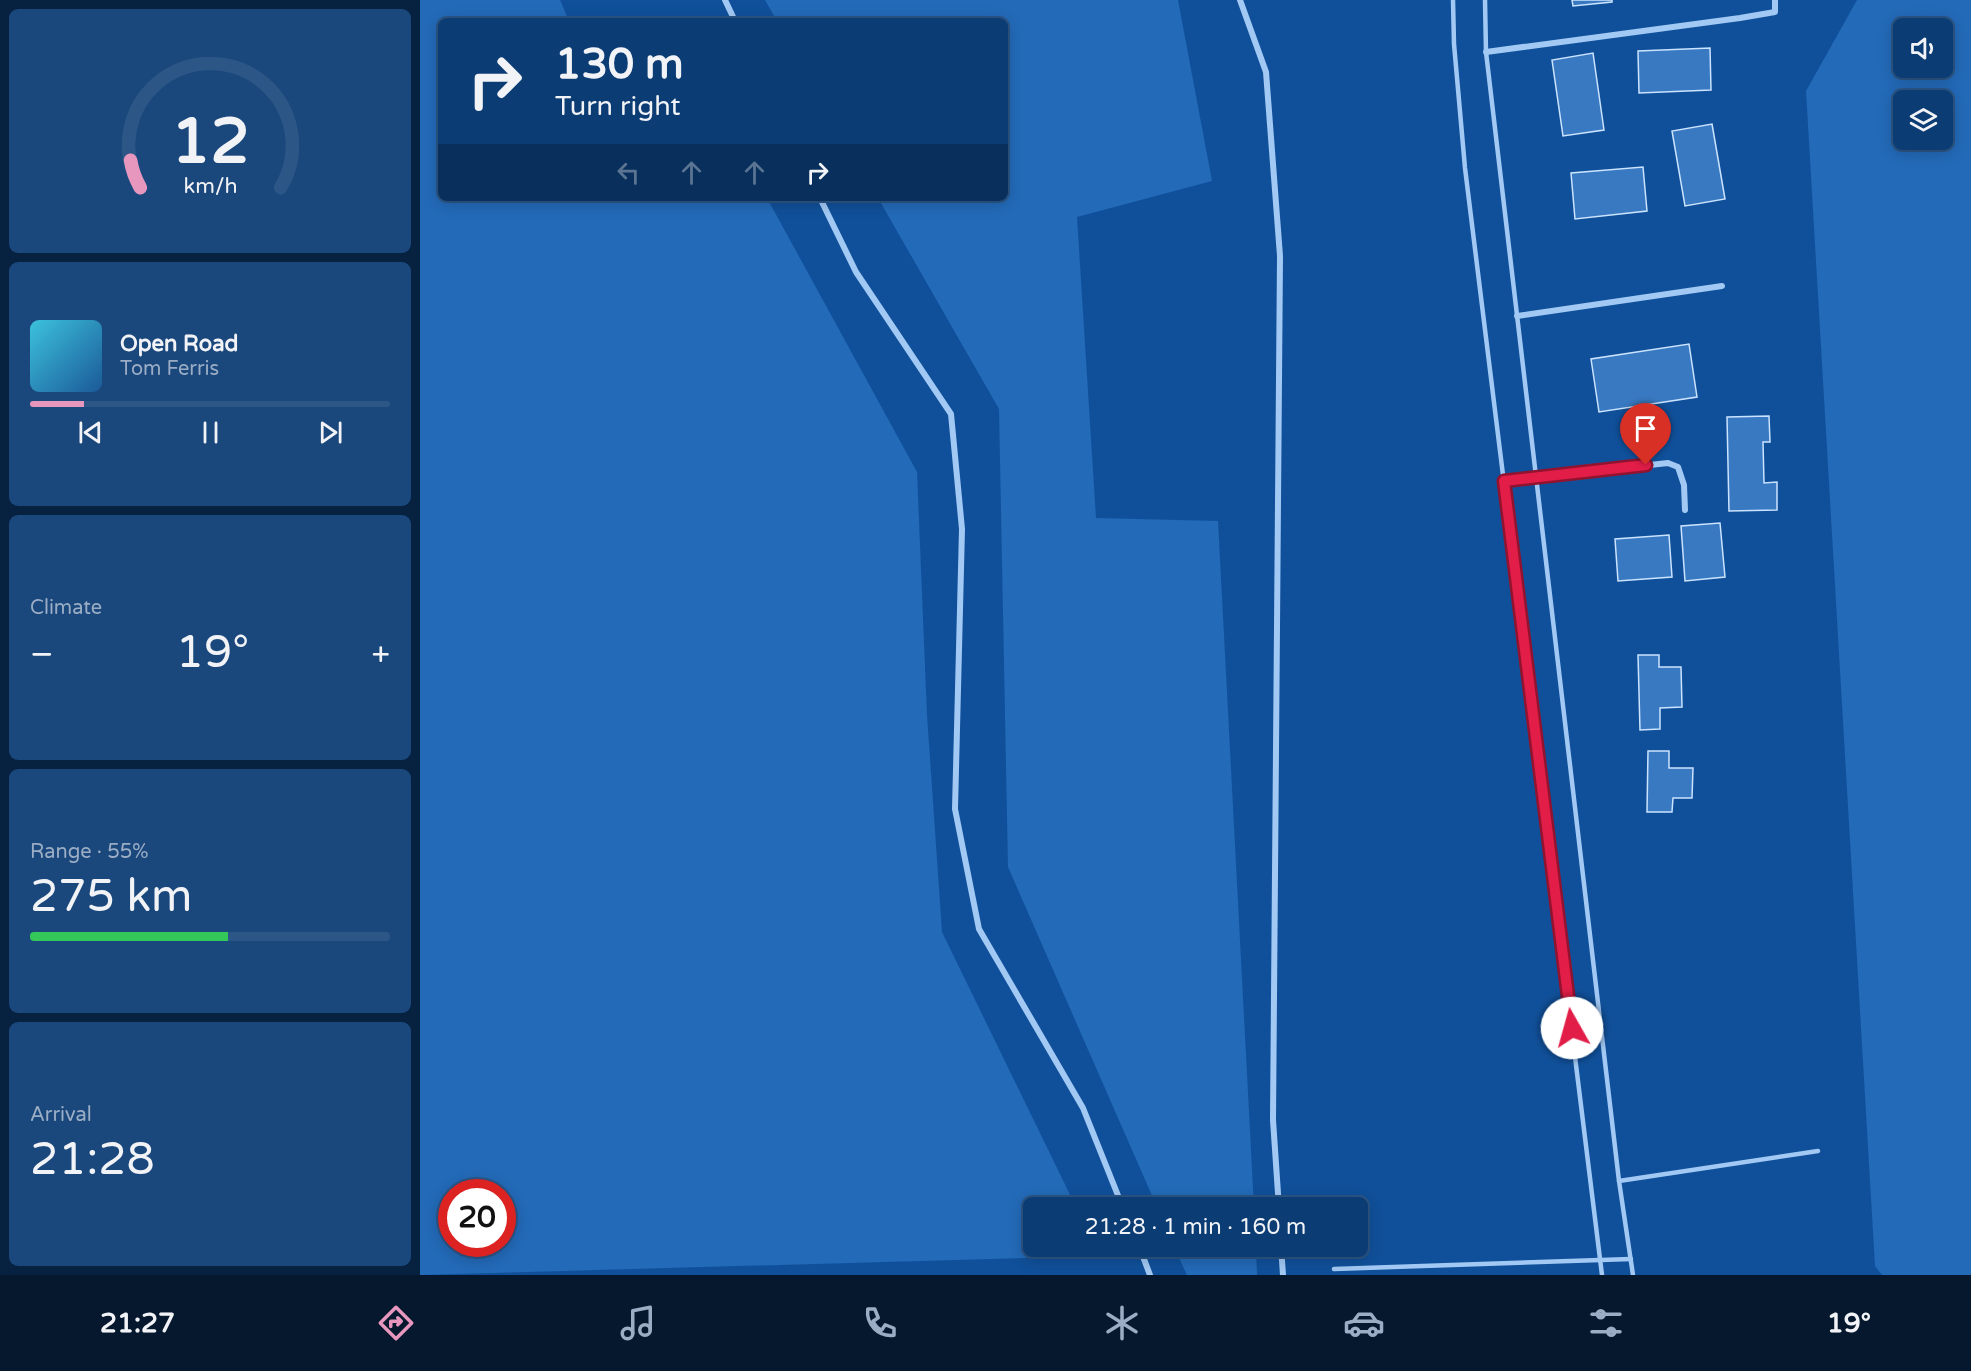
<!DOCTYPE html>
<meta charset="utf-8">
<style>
body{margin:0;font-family:"Varela Round",sans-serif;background:#1a477c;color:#f1f3f6;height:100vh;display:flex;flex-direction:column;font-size:22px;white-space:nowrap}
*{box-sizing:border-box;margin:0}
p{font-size:20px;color:#9aadc5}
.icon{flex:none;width:33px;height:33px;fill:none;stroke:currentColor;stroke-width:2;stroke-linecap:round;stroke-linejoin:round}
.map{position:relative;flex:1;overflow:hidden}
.sheet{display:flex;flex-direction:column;gap:9px;padding:9px;background:#072140;width:420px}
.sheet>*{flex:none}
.guide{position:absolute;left:18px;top:18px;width:570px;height:183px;border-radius:9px;box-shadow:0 3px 15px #0003,0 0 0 2px #2c5686;background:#0c3c74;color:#f1f3f6;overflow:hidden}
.tools{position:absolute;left:1473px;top:18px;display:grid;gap:12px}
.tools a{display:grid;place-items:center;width:60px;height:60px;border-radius:9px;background:#0c3c74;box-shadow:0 3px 15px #0003,0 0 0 2px #2c5686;font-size:30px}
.speed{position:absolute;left:18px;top:1179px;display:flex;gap:12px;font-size:30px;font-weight:700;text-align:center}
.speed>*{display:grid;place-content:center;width:78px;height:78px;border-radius:50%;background:#0c3c74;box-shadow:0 3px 15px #0003,0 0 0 2px #2c5686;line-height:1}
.speed .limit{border:9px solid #d22;background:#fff;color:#111}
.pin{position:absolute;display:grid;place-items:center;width:51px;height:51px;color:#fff;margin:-62px -26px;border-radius:50% 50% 50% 0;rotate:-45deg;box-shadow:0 0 6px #0007}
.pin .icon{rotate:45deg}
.me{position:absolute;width:66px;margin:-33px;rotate:353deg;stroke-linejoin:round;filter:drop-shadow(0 0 4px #0008)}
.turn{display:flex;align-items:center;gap:21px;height:126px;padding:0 18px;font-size:27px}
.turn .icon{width:78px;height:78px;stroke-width:2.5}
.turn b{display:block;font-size:42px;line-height:51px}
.lanes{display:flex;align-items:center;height:57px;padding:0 18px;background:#0003;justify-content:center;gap:30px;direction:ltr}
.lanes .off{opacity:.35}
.big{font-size:45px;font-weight:600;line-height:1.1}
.sheet .widget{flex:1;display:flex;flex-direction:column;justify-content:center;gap:9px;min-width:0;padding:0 21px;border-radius:9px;background:#1a477c}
.sheet .dial{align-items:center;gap:0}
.dial svg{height:156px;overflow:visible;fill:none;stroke:#2c5686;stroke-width:7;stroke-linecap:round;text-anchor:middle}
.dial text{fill:#f1f3f6;stroke:none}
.song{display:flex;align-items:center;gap:18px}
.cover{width:72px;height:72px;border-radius:9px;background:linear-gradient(135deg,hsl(190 70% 55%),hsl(210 70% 35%))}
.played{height:6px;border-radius:3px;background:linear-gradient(90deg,#e797bd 15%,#2c5686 15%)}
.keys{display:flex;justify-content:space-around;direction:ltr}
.heat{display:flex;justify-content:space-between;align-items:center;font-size:33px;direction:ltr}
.charge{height:9px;border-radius:4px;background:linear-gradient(90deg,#34c759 55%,#2c5686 0)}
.trip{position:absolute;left:603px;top:1197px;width:345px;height:60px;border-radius:9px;background:#0c3c74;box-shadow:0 3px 15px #0003,0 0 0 2px #2c5686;font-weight:600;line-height:60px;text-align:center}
.menu{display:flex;height:96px;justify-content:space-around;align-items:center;background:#05182e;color:#9aadc5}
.menu .icon{width:42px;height:42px}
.menu .on{color:#e797bd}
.menu b{font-size:27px;color:#f1f3f6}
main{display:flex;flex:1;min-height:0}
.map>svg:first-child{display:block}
.green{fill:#236ab8;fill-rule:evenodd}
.building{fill:#3979c1;stroke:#cbe3fe;stroke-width:1.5}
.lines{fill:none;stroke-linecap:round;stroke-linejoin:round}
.lane{stroke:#a2c9f4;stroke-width:4.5}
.street{stroke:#a2c9f4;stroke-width:6}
.route-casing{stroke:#92132f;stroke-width:15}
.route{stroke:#e11d48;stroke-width:10}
</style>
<main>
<section class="sheet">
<div class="widget dial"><svg viewBox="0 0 100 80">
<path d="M14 69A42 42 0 1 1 86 69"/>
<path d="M14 69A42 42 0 0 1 9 55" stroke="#e797bd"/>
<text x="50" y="56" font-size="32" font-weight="700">12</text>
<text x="50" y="72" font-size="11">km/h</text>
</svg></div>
<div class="widget">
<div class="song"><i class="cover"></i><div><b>Open Road</b><p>Tom Ferris</p></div></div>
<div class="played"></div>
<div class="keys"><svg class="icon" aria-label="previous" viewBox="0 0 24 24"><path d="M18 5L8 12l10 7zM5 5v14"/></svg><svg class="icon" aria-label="pause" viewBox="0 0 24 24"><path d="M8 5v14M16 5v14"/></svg><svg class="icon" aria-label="next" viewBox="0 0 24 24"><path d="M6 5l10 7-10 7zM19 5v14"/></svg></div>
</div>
<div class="widget"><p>Climate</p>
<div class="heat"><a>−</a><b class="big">19°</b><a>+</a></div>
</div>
<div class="widget"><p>Range · 55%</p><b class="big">275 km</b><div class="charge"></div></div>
<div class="widget"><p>Arrival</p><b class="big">21:28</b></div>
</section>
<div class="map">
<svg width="1551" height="1275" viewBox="0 0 1551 1275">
<rect width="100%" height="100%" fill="#10509a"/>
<!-- green -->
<g class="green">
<path d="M0,0H140L149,21H21V198H347L497,472L507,715L522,932L656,1207L614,1208V1246L675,1247L679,1256L0,1275ZM32,1192H82V1244H32Z"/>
<path d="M345,0H758L792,181L657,217L676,518L798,521L834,1207H737L588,867L579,409L458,198H585V21H357Z"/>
<path d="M1437,0H1551V1275H1462L1455,1266L1386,91ZM1484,28H1522V68H1484ZM1522,100V140H1484V100Z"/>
<path d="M754,1247H836L837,1275H767Z"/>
</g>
<!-- building -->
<g class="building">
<path d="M1152,0H1192V2L1153,6Z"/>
<path d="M1290,48L1291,90L1219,93L1218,51Z"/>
<path d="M1173,53L1184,130L1143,136L1132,60Z"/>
<path d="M1292,124L1305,199L1265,206L1252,131Z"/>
<path d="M1223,167L1227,211L1155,219L1151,173Z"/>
<path d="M1269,344L1277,397L1179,412L1171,359Z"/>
<path d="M1349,416L1350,442H1343L1344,483L1357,482V510L1309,511L1307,417Z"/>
<path d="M1300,523L1305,577L1265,581L1261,526Z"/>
<path d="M1249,535L1252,577L1198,581L1195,539Z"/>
<path d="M1218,655H1239V667H1261L1262,707L1240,708V729L1220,730Z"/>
<path d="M1228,751H1249V768H1273L1272,798H1253L1252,812H1227Z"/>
</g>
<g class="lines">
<!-- lane -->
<g class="lane">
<path d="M1033,0L1034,44L1045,168L1182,1275"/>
<path d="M1065,0L1066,52L1199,1181L1213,1275"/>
<path d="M1199,1181L1398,1151"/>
<path d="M914,1269L1211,1259"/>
</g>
<!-- street -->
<g class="street">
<path d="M305,0L315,21"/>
<path d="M820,0L846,72L860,256L853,1120L859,1208"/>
<path d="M1066,52L1320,18L1355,12V0"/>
<path d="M400,198L436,272L531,414L542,529L535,809L559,929L663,1108L703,1208"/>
<path d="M1097,316L1302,286"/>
<path d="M1084,481L1248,463L1258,467L1264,485L1265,510"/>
<path d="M719,1246L730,1275"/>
<path d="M861,1246L863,1275"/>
</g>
</g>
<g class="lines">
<!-- route casing -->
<g class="route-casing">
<path id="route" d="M1152,1028L1084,481L1226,465"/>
</g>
<!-- route -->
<use href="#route" class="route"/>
</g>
</svg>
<div class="tools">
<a><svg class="icon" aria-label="sound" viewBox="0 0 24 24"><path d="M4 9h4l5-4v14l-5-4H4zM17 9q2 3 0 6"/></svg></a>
<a><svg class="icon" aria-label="layers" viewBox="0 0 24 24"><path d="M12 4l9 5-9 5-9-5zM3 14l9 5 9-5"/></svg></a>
</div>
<div class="speed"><div class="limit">20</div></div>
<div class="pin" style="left:1226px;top:465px;background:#d93025"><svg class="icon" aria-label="arrive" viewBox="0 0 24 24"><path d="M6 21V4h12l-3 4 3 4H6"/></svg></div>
<svg class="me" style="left:1152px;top:1028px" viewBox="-20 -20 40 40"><circle r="19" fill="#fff"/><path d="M0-13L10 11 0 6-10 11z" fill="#e11d48"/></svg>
<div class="trip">21:28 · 1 min · 160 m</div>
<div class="guide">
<div class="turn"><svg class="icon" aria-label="right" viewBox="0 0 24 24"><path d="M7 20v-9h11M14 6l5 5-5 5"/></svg><div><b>130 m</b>Turn right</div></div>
<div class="lanes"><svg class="icon off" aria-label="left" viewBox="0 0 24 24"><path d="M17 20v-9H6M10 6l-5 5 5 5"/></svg><svg class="icon off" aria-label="ahead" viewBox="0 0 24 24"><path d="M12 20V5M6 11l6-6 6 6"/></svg><svg class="icon off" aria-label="ahead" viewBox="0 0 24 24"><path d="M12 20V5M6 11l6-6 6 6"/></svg><svg class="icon" aria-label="right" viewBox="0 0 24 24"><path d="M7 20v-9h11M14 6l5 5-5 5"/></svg></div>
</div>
</div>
</main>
<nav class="menu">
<b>21:27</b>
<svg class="icon on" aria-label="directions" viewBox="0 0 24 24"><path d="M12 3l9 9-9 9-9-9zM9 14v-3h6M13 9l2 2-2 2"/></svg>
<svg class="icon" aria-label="music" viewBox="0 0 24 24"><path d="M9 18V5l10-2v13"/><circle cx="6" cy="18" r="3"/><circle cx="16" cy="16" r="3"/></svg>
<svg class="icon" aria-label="phone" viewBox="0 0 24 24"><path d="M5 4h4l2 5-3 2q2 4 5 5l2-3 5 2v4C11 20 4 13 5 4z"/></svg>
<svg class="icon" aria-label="climate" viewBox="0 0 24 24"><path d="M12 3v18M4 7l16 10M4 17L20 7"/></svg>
<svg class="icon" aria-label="car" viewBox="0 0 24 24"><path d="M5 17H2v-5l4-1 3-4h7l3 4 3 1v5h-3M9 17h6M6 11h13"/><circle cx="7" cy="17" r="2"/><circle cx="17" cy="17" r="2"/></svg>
<svg class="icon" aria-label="filters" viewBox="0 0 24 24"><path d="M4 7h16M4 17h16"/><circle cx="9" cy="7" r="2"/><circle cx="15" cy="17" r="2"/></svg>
<b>19°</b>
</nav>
